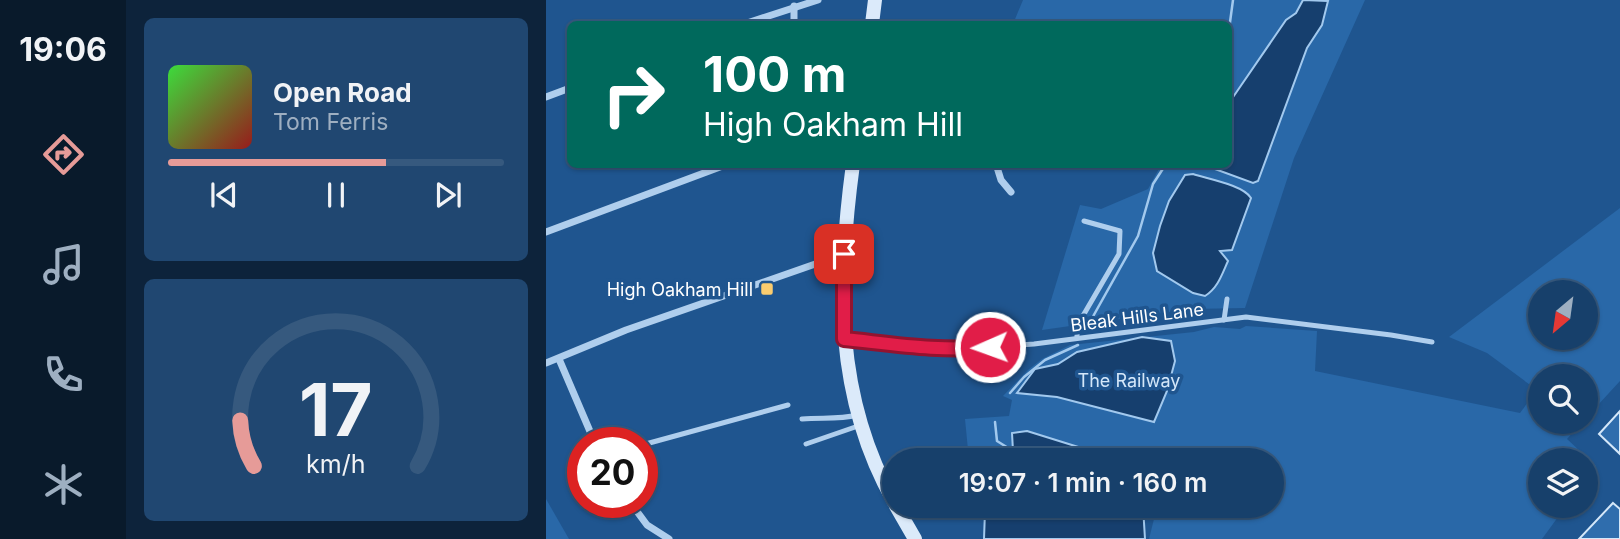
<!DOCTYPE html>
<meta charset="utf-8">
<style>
body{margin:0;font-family:Inter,sans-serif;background:#204771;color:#f1f3f6;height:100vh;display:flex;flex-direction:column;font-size:26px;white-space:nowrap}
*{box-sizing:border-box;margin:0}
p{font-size:23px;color:#9eafc1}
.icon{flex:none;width:38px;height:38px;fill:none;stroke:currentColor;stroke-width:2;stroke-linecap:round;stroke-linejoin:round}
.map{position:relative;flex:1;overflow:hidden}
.drawer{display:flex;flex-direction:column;gap:18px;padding:18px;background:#0d233b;width:420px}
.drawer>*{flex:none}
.guide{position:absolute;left:21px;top:21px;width:665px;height:147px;border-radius:10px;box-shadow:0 2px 5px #0004,0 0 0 2px #36597e;background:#00695c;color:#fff;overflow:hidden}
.needle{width:46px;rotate:209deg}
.buttons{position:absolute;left:982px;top:280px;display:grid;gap:14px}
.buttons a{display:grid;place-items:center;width:70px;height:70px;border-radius:50%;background:#17406b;box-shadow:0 2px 5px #0004,0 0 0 2px #36597e;font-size:35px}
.speed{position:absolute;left:21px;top:427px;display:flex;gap:14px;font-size:35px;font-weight:700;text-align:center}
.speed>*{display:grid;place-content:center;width:91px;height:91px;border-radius:50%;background:#17406b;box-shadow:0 2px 5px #0004,0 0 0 2px #36597e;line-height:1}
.speed .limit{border:10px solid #d22;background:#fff;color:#111}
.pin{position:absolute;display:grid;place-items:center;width:60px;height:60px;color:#fff;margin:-30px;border-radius:14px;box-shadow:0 4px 10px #0006}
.me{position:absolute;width:77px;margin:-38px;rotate:268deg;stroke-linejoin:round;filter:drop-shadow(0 0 5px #0008)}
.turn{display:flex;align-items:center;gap:24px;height:147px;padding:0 21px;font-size:32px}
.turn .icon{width:91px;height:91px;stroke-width:2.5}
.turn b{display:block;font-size:49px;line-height:60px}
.drawer .card{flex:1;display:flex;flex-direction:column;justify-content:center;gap:10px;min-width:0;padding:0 24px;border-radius:10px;background:#204771}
.drawer .dial{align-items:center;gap:0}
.dial svg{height:182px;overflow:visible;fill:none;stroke:#36597e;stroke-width:7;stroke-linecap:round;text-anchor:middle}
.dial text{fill:#f1f3f6;stroke:none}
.song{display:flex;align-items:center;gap:21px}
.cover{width:84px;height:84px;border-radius:10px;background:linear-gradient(135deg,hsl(120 70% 55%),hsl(0 70% 35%))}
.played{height:7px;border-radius:4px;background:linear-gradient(90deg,#e69b98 65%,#36597e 65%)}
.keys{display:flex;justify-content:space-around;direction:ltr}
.trip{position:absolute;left:336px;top:448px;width:402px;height:70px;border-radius:35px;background:#17406b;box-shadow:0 2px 5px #0004,0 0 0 2px #36597e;font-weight:600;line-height:70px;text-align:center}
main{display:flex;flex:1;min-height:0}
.dock{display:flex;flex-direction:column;width:126px;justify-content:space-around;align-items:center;background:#091a2b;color:#9eafc1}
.dock .icon{width:49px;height:49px}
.dock .active{color:#e69b98}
.dock b{font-size:32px;color:#f1f3f6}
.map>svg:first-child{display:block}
.green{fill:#2968a8;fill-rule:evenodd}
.water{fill:#163f6e;stroke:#a2c9ee;stroke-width:2}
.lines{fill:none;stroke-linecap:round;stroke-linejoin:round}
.stream{stroke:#a2c9ee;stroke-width:2.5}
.building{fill:#2f6dad;stroke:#d4e7f9;stroke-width:2}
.lane{stroke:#afceed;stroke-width:5}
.street{stroke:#afceed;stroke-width:7}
.secondary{stroke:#dbeafa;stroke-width:14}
.route-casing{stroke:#92132f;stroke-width:18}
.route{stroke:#e11d48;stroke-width:12}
.poi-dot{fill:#facc6f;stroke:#1f558f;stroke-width:2.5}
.labels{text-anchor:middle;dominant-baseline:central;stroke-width:7;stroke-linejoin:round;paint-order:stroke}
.poi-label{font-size:18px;fill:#fff;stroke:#1f558f;text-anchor:end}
.street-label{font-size:18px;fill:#fff;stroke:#1f558f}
.park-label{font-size:18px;fill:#d4e7f9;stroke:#1f558f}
</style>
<main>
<nav class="dock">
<b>19:06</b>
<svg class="icon active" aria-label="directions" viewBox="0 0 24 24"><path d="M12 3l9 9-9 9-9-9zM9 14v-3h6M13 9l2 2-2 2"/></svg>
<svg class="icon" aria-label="music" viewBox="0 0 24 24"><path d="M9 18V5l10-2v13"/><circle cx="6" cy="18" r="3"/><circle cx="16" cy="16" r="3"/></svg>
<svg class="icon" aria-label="phone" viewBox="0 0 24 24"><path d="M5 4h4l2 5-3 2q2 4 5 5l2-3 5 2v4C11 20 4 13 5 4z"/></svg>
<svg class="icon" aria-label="climate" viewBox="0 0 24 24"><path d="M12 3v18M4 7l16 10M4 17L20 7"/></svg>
</nav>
<section class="drawer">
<div class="card">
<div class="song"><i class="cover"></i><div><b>Open Road</b><p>Tom Ferris</p></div></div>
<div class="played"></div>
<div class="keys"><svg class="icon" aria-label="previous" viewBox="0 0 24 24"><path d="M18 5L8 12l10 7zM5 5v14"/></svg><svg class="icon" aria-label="pause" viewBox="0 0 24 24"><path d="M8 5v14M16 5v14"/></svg><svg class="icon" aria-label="next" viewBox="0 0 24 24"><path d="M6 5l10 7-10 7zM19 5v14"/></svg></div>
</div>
<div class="card dial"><svg viewBox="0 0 100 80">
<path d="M14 69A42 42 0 1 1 86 69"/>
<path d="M14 69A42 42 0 0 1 8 49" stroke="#e69b98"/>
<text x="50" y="56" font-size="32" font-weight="700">17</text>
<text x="50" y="72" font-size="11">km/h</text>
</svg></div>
</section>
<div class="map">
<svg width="1074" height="539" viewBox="0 0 1074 539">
<rect width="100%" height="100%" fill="#1f558f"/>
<!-- green -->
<g class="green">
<path d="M477,0H819L748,158L699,308L644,309L496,330L534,205L555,209L602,189L615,165L682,164V24H467Z"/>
<path d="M1074,208V381L1040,418V376H994V422H1036L1021,439L1050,466L1040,480V460H994V506H1020L996,539H603L610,511L598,515L597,506H726V460H574L481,431L466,434L467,451L465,460H423L419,419L463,416L466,400L457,396L482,370L496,359L524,345L648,332L668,327L694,329L700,326L771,331L769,371L974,413L991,390L941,353L903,337ZM994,292H1040V338H994Z"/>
<path d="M0,499L23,539H0Z"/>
</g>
<!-- water -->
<g class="water">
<path d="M757,0L782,1L776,25L761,48L712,181L707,183L658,165L682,164L683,103L740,20L750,13Z"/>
<path d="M647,174C662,179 697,185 705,198L686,250L674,251L682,261C676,274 672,288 659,296L647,293L611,271L607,253L614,226L623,201L639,175Z"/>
<path d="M596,337L625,341L629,361L621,391L608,422L511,397L471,393L489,369L512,364L531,352Z"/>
<path d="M481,431L574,460H465L467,451L466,433Z"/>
<path d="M441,506H597L599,539H438L439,511Z"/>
</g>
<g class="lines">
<!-- stream -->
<g class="stream">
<path d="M682,37L687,0"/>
<path d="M540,329L592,236L607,184L620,164"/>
<path d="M464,393L478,377L499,360L532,345"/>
<path d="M449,422L451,441L467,451"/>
</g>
</g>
<!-- building -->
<g class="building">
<path d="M1074,411V454L1053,434Z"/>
<path d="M1067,503L1074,509V539H1033Z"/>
</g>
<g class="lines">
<!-- lane -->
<g class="lane">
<path d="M678,320L681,299"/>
<path d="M531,337V326L573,254L574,231L538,221"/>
<path d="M301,339L373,348L422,349L488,344L700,317L845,335L886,342"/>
<path d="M256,419C275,417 292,420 311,415"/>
<path d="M260,444L315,425"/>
<path d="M96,445L242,405"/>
<path d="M357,517L371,512L374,506"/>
</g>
<!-- street -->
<g class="street">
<path d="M198,24L272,0"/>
<path d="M248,24V6"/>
<path d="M0,97L24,88"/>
<path d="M450,164L455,180L465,192"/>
<path d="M0,232L182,164"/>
<path d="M13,359L49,443"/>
<path d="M0,363L80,330L298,254"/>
<path d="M84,502L101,525L123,539"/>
</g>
<!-- secondary -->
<g class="secondary">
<path d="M326,24L329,0"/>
<path d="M307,164C291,282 288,396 348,502"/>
<path d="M350,506L369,539"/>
</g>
</g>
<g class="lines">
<!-- route casing -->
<g class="route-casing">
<path id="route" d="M298,254V339C347,344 395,352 444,347"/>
</g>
<!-- route -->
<use href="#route" class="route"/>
</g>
<!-- markers -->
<rect class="poi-dot" x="214" y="282" width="14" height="14" rx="3.5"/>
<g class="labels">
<!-- poi labels -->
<g class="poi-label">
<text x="207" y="289">High Oakham Hill</text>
</g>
<!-- street labels -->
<g class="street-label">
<text transform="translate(591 317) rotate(-7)">Bleak Hills Lane</text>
</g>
<!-- park labels -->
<g class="park-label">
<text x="583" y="380">The Railway</text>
</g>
</g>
</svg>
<div class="buttons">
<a><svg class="needle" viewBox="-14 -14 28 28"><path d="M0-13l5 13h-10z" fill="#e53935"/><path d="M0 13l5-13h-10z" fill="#9eafc1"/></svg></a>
<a><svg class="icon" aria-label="search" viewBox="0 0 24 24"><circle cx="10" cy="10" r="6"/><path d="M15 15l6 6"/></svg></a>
<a><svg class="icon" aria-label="layers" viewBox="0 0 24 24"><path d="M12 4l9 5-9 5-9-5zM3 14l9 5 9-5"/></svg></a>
</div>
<div class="speed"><div class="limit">20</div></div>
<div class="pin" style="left:298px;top:254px;background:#d93025"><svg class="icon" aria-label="arrive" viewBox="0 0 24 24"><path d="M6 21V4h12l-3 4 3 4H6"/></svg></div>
<svg class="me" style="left:444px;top:347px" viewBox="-20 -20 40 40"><circle r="17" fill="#e11d48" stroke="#fff" stroke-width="3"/><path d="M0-11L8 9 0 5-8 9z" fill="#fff"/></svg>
<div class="trip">19:07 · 1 min · 160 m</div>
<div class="guide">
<div class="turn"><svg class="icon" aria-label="right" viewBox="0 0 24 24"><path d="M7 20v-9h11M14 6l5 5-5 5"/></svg><div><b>100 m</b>High Oakham Hill</div></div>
</div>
</div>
</main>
